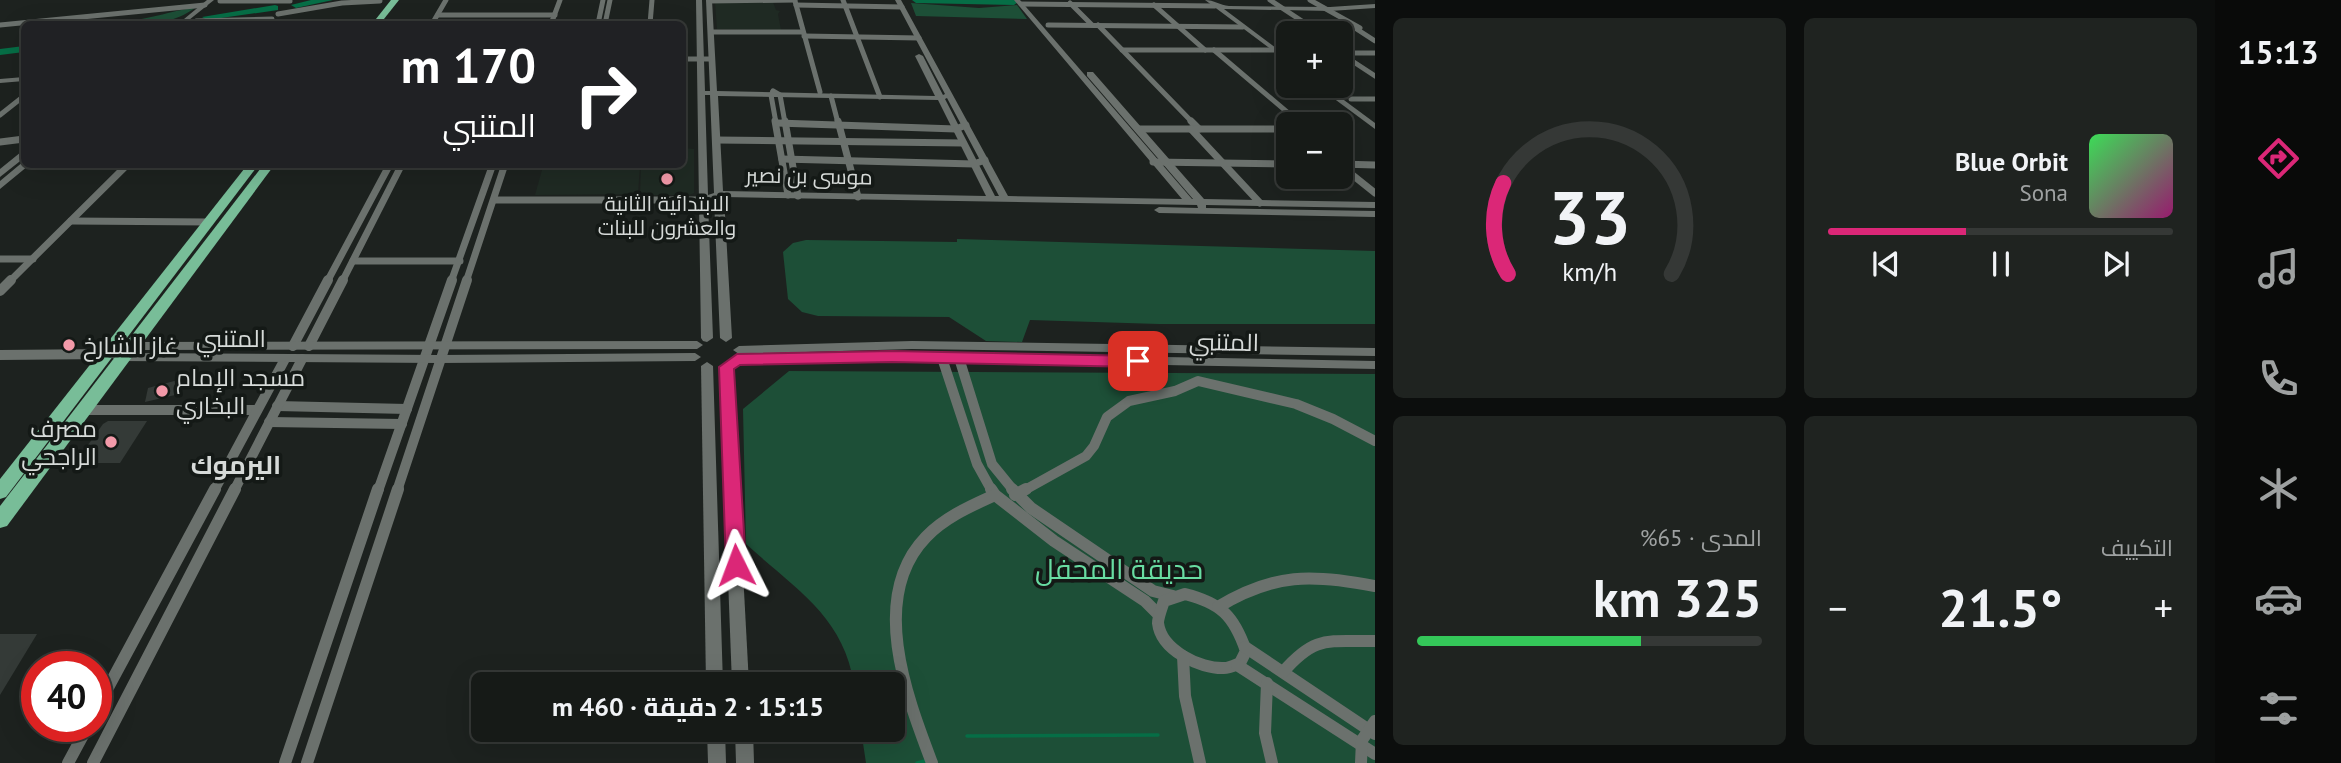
<!DOCTYPE html>
<html lang="ar">
<meta charset="utf-8">
<style>
body{margin:0;font-family:"PT Sans",Cairo,sans-serif;background:#1f2320;color:#f1f3f6;direction:rtl;height:100vh;display:flex;flex-direction:column;font-size:26px;white-space:nowrap}
*{box-sizing:border-box;margin:0}
p{font-size:23px;color:#9ea1a1}
.icon{flex:none;width:38px;height:38px;fill:none;stroke:currentColor;stroke-width:2;stroke-linecap:round;stroke-linejoin:round}
.map{position:relative;flex:1;overflow:hidden;direction:ltr}
.drawer{display:flex;flex-direction:column;gap:18px;padding:18px;background:#0c0e0d;width:840px}
.drawer>*{flex:none}
.guide{position:absolute;left:21px;top:21px;width:665px;height:147px;border-radius:10px;box-shadow:0 7px 28px #0002,0 0 0 2px #353836;direction:rtl;background:#202124;color:#fff;overflow:hidden}
.buttons{position:absolute;left:1276px;top:21px;display:grid;gap:14px}
.buttons a{display:grid;place-items:center;width:77px;height:77px;border-radius:10px;background:#161a17;box-shadow:0 7px 28px #0002,0 0 0 2px #353836;font-size:35px}
.speed{position:absolute;left:21px;top:651px;display:flex;gap:14px;font-size:35px;font-weight:700;text-align:center}
.speed>*{display:grid;place-content:center;width:91px;height:91px;border-radius:50%;background:#161a17;box-shadow:0 7px 28px #0002,0 0 0 2px #353836;line-height:1}
.speed .limit{border:10px solid #d22;background:#fff;color:#111}
.pin{position:absolute;display:grid;place-items:center;width:60px;height:60px;color:#fff;margin:-30px;border-radius:14px;box-shadow:0 4px 10px #0006}
.me{position:absolute;width:77px;margin:-38px;rotate:357deg;stroke-linejoin:round;filter:drop-shadow(0 0 5px #0008)}
.turn{display:flex;align-items:center;gap:24px;height:147px;padding:0 35px;font-size:32px}
.turn .icon{width:91px;height:91px;stroke-width:2.5}
.turn b{display:block;font-size:49px;line-height:60px}
.big{font-size:52px;font-weight:700;line-height:1.1}
.drawer .card{flex:1;display:flex;flex-direction:column;justify-content:center;gap:10px;min-width:0;padding:0 24px;border-radius:10px;background:#1f2320}
.drawer .dial{align-items:center;gap:0}
.dial svg{height:182px;overflow:visible;fill:none;stroke:#353836;stroke-width:7;stroke-linecap:round;text-anchor:middle}
.dial text{fill:#f1f3f6;stroke:none}
.song{display:flex;align-items:center;gap:21px}
.cover{width:84px;height:84px;border-radius:10px;background:linear-gradient(135deg,hsl(130 70% 55%),hsl(320 70% 35%))}
.played{height:7px;border-radius:4px;background:linear-gradient(90deg,#db2777 40%,#353836 40%)}
.keys{display:flex;justify-content:space-around;direction:ltr}
.heat{display:flex;justify-content:space-between;align-items:center;font-size:38px;direction:ltr}
.charge{height:10px;border-radius:5px;background:linear-gradient(90deg,#34c759 65%,#353836 0)}
.drawer .tiles{flex:1;display:grid;gap:18px;grid-template-columns:repeat(2,1fr)}
.trip{position:absolute;left:471px;top:672px;width:434px;height:70px;border-radius:10px;background:#161a17;box-shadow:0 7px 28px #0002,0 0 0 2px #353836;font-weight:700;line-height:70px;text-align:center;direction:rtl}
main{display:flex;flex:1;min-height:0}
.menu{display:flex;flex-direction:column;width:126px;justify-content:space-around;align-items:center;background:#090a09;color:#9ea1a1}
.menu .icon{width:49px;height:49px}
.menu .current{color:#db2777}
.menu b{font-size:32px;color:#f1f3f6}
.map>svg:first-child{display:block}
.built{fill:#1f2a23}
.green{fill:#1d4f37}
.lines{fill:none;stroke-linecap:round;stroke-linejoin:round}
.stream{stroke:#066e46;stroke-width:3.5}
.river{fill:#066e46;fill-rule:evenodd}
.building{fill:#343a37}
.minor-far3{stroke:#6b716d;stroke-width:5}
.minor-far2{stroke:#6b716d;stroke-width:7}
.minor-far1{stroke:#6b716d;stroke-width:10}
.minor{stroke:#6b716d;stroke-width:12}
.tertiary{fill:#6b716d;fill-rule:evenodd}
.trunk{fill:#78bd98;fill-rule:evenodd}
.route{fill:#db2777;stroke:#8e194d;stroke-width:2}
.poi-dot{fill:#f39aa9;stroke:#141916;stroke-width:2.5}
.labels{text-anchor:middle;dominant-baseline:central;stroke-width:7;stroke-linejoin:round;paint-order:stroke}
.far-street-label{font-size:21px;fill:#d6dad8;stroke:#141916}
.far-poi-label{font-size:21px;fill:#d6dad8;stroke:#141916}
.street-label{font-size:24px;fill:#d6dad8;stroke:#141916}
.poi-label{font-size:24px;fill:#d6dad8;stroke:#141916;text-anchor:start}
.neighbourhood-label{font-size:26px;font-weight:bold;fill:#d6dad8;stroke:#141916}
.near-park-label{font-size:28px;fill:#68dda2;stroke:#141916}
</style>
<main>
<nav class="menu">
<b>15:13</b>
<svg class="icon current" aria-label="directions" viewBox="0 0 24 24"><path d="M12 3l9 9-9 9-9-9zM9 14v-3h6M13 9l2 2-2 2"/></svg>
<svg class="icon" aria-label="music" viewBox="0 0 24 24"><path d="M9 18V5l10-2v13"/><circle cx="6" cy="18" r="3"/><circle cx="16" cy="16" r="3"/></svg>
<svg class="icon" aria-label="phone" viewBox="0 0 24 24"><path d="M5 4h4l2 5-3 2q2 4 5 5l2-3 5 2v4C11 20 4 13 5 4z"/></svg>
<svg class="icon" aria-label="climate" viewBox="0 0 24 24"><path d="M12 3v18M4 7l16 10M4 17L20 7"/></svg>
<svg class="icon" aria-label="car" viewBox="0 0 24 24"><path d="M5 17H2v-5l4-1 3-4h7l3 4 3 1v5h-3M9 17h6M6 11h13"/><circle cx="7" cy="17" r="2"/><circle cx="17" cy="17" r="2"/></svg>
<svg class="icon" aria-label="filters" viewBox="0 0 24 24"><path d="M4 7h16M4 17h16"/><circle cx="9" cy="7" r="2"/><circle cx="15" cy="17" r="2"/></svg>
</nav>
<section class="drawer">
<div class="tiles">
<div class="card">
<div class="song"><i class="cover"></i><div><b>Blue Orbit</b><p>Sona</p></div></div>
<div class="played"></div>
<div class="keys"><svg class="icon" aria-label="previous" viewBox="0 0 24 24"><path d="M18 5L8 12l10 7zM5 5v14"/></svg><svg class="icon" aria-label="pause" viewBox="0 0 24 24"><path d="M8 5v14M16 5v14"/></svg><svg class="icon" aria-label="next" viewBox="0 0 24 24"><path d="M6 5l10 7-10 7zM19 5v14"/></svg></div>
</div>
<div class="card dial"><svg viewBox="0 0 100 80">
<path d="M14 69A42 42 0 1 1 86 69"/>
<path d="M14 69A42 42 0 0 1 12 29" stroke="#db2777"/>
<text x="50" y="56" font-size="32" font-weight="700">33</text>
<text x="50" y="72" font-size="11">km/h</text>
</svg></div>
<div class="card"><p>التكييف</p>
<div class="heat"><a>−</a><b class="big">21.5°</b><a>+</a></div>
</div>
<div class="card"><p>المدى · 65%</p><b class="big">325 km</b><div class="charge"></div></div>
</div>
</section>
<div class="map">
<svg width="1375" height="763" viewBox="0 0 1375 763">
<rect width="100%" height="100%" fill="#1d221f"/>
<!-- built -->
<g class="built">
<path d="M715,2H773L776,10L780,11L778,14L781,30L717,29Z"/>
<path d="M683,148L694,149V193L689,195H640L641,165L682,164Z"/>
<path d="M538,165H640L638,194L535,195L542,170Z"/>
</g>
<!-- green -->
<g class="green">
<path d="M911,3L979,8L1017,5L1027,19L916,16Z"/>
<path d="M195,8C163,31 122,24 83,24C106,22 129,22 151,17C167,14 180,9 195,8Z"/>
<path d="M957,239L1375,251V324H1159L1030,320L1022,342L986,341L949,317L818,316L802,312L788,299L783,252L793,243L806,240L957,242Z"/>
<path d="M789,371L1375,374V763H866L861,730H892V684H854C843,615 794,588 746,544L743,409Z"/>
</g>
<g class="lines">
<!-- stream -->
<g class="stream">
<path d="M967,736L1158,735"/>
<path d="M917,763L925,761"/>
</g>
<!-- river -->
<g class="river">
<path d="M311,0H333L296,8L291,5Z"/>
<path d="M912,0H1017L1018,2L1014,5L916,3Z"/>
<path d="M275,5L278,6V10L207,20L202,17Z"/>
<path d="M175,20L179,24H163L165,22Z"/>
<path d="M24,46V52L0,55V49Z"/>
</g>
</g>
<!-- building -->
<g class="building">
<path d="M178,380L175,395L145,402L148,388Z"/>
<path d="M108,421H147L120,463H75L103,424Z"/>
<path d="M0,634H37L0,695Z"/>
</g>
<g class="lines">
<!-- minor-far3 -->
<g class="minor-far3">
<path d="M843,0L880,97"/>
<path d="M1270,0L1317,31"/>
<path d="M1310,0L1360,28H1312"/>
<path d="M220,1H290"/>
<path d="M709,1L795,0"/>
<path d="M795,1L820,92"/>
<path d="M1070,3L1092,25"/>
<path d="M1021,4L1215,6"/>
<path d="M796,5L902,7"/>
<path d="M1154,5L1205,50"/>
<path d="M278,14L342,3L380,1"/>
<path d="M438,15H555"/>
<path d="M196,21L272,19"/>
<path d="M432,24L446,0"/>
<path d="M551,24L560,0"/>
<path d="M598,24L603,0"/>
<path d="M605,24L610,0"/>
<path d="M650,24L652,0"/>
<path d="M0,25L205,5"/>
<path d="M1048,25L1243,27"/>
<path d="M1098,25L1193,123"/>
<path d="M1355,28L1375,41"/>
<path d="M711,32H803"/>
<path d="M804,36L919,38"/>
<path d="M1122,50H1275"/>
<path d="M1214,50L1300,123"/>
<path d="M1340,53L1375,76"/>
<path d="M1341,53H1375"/>
<path d="M682,59H712"/>
<path d="M773,91L780,95L785,123"/>
<path d="M773,91L771,95L776,123"/>
<path d="M831,96L838,123"/>
<path d="M1351,99H1375"/>
<path d="M0,115L24,96"/>
</g>
<!-- minor-far2 -->
<g class="minor-far2">
<path d="M775,121L788,195"/>
<path d="M785,121L798,196"/>
<path d="M838,121L858,197"/>
<path d="M1191,121L1199,129"/>
<path d="M1298,121L1302,124"/>
<path d="M777,123L956,129L966,125"/>
<path d="M1138,129H1288"/>
<path d="M1191,129L1260,203"/>
<path d="M716,140L963,143"/>
<path d="M0,142L24,139"/>
<path d="M782,159L974,164L985,160"/>
<path d="M1153,162L1288,164"/>
<path d="M1340,164L1375,165"/>
<path d="M1340,165L1375,193"/>
<path d="M494,200H704"/>
<path d="M71,221L209,222"/>
<path d="M0,259H33"/>
<path d="M353,261H460"/>
<path d="M9,282L128,164"/>
<path d="M327,282L390,164"/>
<path d="M342,282L402,164"/>
<path d="M451,282L493,164"/>
<path d="M466,282L505,164"/>
</g>
<!-- minor-far1 -->
<g class="minor-far1">
<path d="M0,291L11,280"/>
<path d="M293,346L328,280"/>
<path d="M309,346L343,280"/>
<path d="M0,355L107,354"/>
<path d="M942,358L977,464L992,491"/>
<path d="M959,358L992,464L1014,491"/>
<path d="M277,406L407,409"/>
<path d="M84,410H257"/>
<path d="M269,422L402,424"/>
<path d="M214,491L285,359"/>
<path d="M234,491L302,359"/>
<path d="M378,491L452,280"/>
<path d="M397,491L467,280"/>
<path d="M1023,491L1086,456L1094,446L1107,417L1129,401L1175,391L1198,381L1296,404L1333,419L1375,441"/>
</g>
<!-- minor -->
<g class="minor">
<path d="M991,489L995,495L1054,541L1145,601L1159,615"/>
<path d="M1012,489L1031,508L1153,591L1173,596"/>
<path d="M1015,495L1026,489"/>
<path d="M1185,594C1221,603 1234,616 1246,651L1240,663C1235,665 1229,668 1224,668C1200,669 1161,650 1158,623C1158,617 1162,607 1164,601Z"/>
<path d="M1218,607C1274,573 1312,574 1375,586"/>
<path d="M1245,647L1375,734"/>
<path d="M1183,656L1185,696L1200,763"/>
<path d="M1237,665L1375,754"/>
<path d="M1283,672C1316,634 1328,642 1375,641"/>
<path d="M1267,683L1265,733L1272,763"/>
<path d="M96,710L215,489"/>
<path d="M68,763L88,726"/>
<path d="M93,763L235,489"/>
<path d="M285,763L378,489"/>
<path d="M307,763L398,489"/>
<path d="M932,763C907,697 868,597 926,537C945,517 971,506 995,495"/>
<path d="M1361,763L1362,740L1375,721"/>
</g>
<!-- tertiary -->
<g class="tertiary">
<path d="M207,0H214L184,24H178Z"/>
<path d="M696,0H702L705,91H710L706,0H712L717,91L935,96L915,56L919,54L923,56L943,95L945,94L895,0H901L1008,196L1182,199L1014,0H1020L1192,199H1193L1087,76V72H1093L1204,199L1375,202V208L1206,205V208L1375,211V217L1159,213L1154,210L1159,207L1198,208L1197,205L724,197L732,338L726,342L720,338L714,199L708,202L713,338L707,342L703,341L701,338ZM705,95H710L714,193L708,195ZM718,96L938,100L986,196L723,191ZM947,98L999,196H995L945,99Z"/>
<path d="M1205,0C1214,0 1220,5 1229,6L1330,7L1375,4V8L1330,11L1224,9L1288,57V62Z"/>
<path d="M24,77V81L0,83V79Z"/>
<path d="M1317,86H1325L1375,123V129Z"/>
<path d="M21,152H24V158L0,177V169Z"/>
<path d="M24,161V164H29L28,166L0,189V181Z"/>
<path d="M697,341L703,345L697,349L132,350L123,353L439,355L695,353L701,357L695,361L439,363L117,361L111,357H103L101,354L103,351L131,342Z"/>
<path d="M912,341L1375,348V356L912,349L739,354L733,350L739,346Z"/>
<path d="M892,352L1375,361V369L892,360L737,364L731,360L737,356Z"/>
<path d="M707,362L713,366L723,684H706L701,366Z"/>
<path d="M726,363L732,367L749,684H732L720,367Z"/>
<path d="M707,730H725L726,763H708Z"/>
<path d="M735,730H753L754,763H736Z"/>
</g>
<!-- trunk -->
<g class="trunk">
<path d="M391,0H399L380,24H372Z"/>
<path d="M248,164H259L6,497L0,499V479Z"/>
<path d="M264,164H275L7,526L0,528V506Z"/>
</g>
</g>
<!-- route -->
<path class="route" d="M892,351L1138,356L1146,361L1138,367L892,362L740,365L734,369L746,565L743,572L736,574L729,572L726,565L719,367L737,354Z"/>
<!-- markers -->
<g class="poi-dot">
<circle cx="667" cy="179" r="7"/>
<circle cx="69" cy="345" r="7"/>
<circle cx="162" cy="391" r="7"/>
<circle cx="111" cy="442" r="7"/>
</g>
<g class="labels">
<!-- far-street labels -->
<g class="far-street-label">
<text transform="translate(809 176) rotate(1)">موسى بن نصير</text>
</g>
<!-- far-poi labels -->
<g class="far-poi-label">
<text x="667" y="203">الابتدائية الثانية<tspan x="667" dy="24">والعشرون للبنات</tspan></text>
</g>
<!-- street labels -->
<g class="street-label">
<text x="231" y="338">المتنبي</text>
<text transform="translate(1224 342) rotate(1)">المتنبي</text>
</g>
<!-- poi labels -->
<g class="poi-label">
<text x="83" y="345">غاز الشارخ</text>
<text x="176" y="377">مسجد الإمام<tspan x="176" dy="28">البخاري</tspan></text>
<text x="97" y="428" text-anchor="end">مصرف<tspan x="97" dy="28">الراجحي</tspan></text>
</g>
<!-- neighbourhood labels -->
<g class="neighbourhood-label">
<text x="236" y="464">اليرموك</text>
</g>
<!-- near-park labels -->
<g class="near-park-label">
<text x="1119" y="568">حديقة المحفل</text>
</g>
</g>
</svg>
<div class="buttons">
<a>+</a>
<a>−</a>
</div>
<div class="speed"><div class="limit">40</div></div>
<div class="pin" style="left:1138px;top:361px;background:#d93025"><svg class="icon" aria-label="arrive" viewBox="0 0 24 24"><path d="M6 21V4h12l-3 4 3 4H6"/></svg></div>
<svg class="me" style="left:736px;top:565px" viewBox="-20 -20 40 40"><path d="M0-17L14 15 0 8-14 15z" fill="#db2777" stroke="#fff" stroke-width="4"/></svg>
<div class="trip">15:15 · 2 دقيقة · 460 m</div>
<div class="guide">
<div class="turn"><svg class="icon" aria-label="right" viewBox="0 0 24 24"><path d="M7 20v-9h11M14 6l5 5-5 5"/></svg><div><b>170 m</b>المتنبي</div></div>
</div>
</div>
</main>
